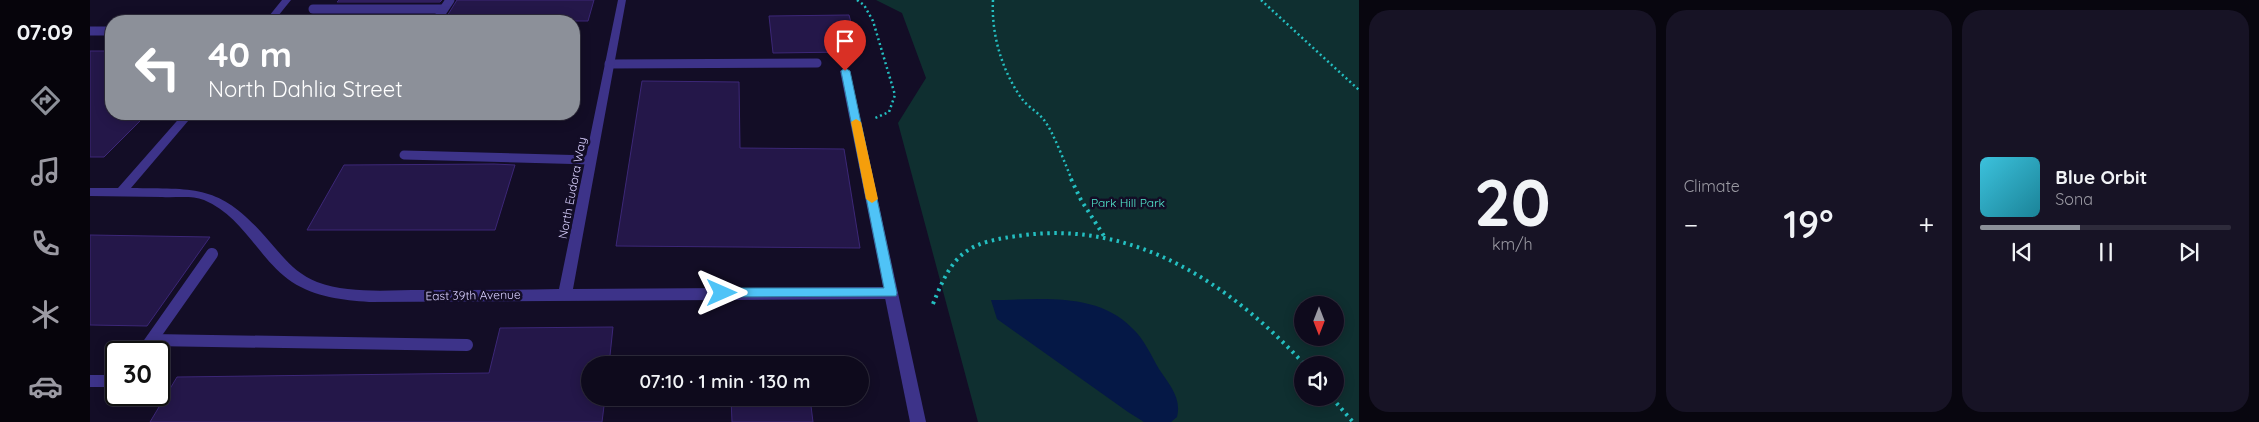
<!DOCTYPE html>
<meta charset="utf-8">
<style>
body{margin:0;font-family:Quicksand,sans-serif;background:#171325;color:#f1f3f6;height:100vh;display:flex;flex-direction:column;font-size:19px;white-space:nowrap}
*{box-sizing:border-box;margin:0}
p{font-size:16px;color:#9b9aa3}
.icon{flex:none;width:28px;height:28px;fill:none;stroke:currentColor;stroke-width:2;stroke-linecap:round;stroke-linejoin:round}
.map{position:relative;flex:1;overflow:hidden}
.details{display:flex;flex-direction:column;gap:10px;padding:10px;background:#08060f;width:900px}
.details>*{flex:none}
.banner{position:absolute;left:15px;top:15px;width:475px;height:105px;border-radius:20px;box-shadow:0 2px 12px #0003,0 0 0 1px #2e2b3b;background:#8c9099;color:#fff;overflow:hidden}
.needle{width:32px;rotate:180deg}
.buttons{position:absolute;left:1204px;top:296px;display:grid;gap:10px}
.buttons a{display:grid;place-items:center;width:50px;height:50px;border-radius:50%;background:#0e0a1c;box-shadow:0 2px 12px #0003,0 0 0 1px #2e2b3b;font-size:25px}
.speed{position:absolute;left:15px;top:341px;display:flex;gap:10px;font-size:25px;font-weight:700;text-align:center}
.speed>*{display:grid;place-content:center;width:65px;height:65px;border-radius:50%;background:#0e0a1c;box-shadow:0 2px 12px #0003,0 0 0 1px #2e2b3b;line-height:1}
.speed .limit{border:2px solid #111;border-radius:8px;background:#fff;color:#111}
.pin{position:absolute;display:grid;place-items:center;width:42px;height:42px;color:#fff;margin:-51px -21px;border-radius:50% 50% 50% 0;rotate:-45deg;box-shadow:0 0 5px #0007}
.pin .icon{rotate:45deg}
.me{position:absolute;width:55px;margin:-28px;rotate:90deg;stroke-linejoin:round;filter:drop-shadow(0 0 4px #0008)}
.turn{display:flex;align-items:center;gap:18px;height:105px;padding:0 20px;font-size:22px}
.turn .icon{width:65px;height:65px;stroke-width:2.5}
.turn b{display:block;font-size:35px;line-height:42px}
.big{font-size:38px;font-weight:600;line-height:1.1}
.details .tile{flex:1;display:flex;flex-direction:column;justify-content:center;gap:8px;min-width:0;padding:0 18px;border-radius:20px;background:#171325}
.details .dial{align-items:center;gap:0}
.dial b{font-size:65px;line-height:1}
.song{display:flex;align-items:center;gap:15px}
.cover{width:60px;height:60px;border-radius:8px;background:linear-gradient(135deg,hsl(190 70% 55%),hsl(190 70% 35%))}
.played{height:5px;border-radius:2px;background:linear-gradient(90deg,#8c9099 40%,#2e2b3b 40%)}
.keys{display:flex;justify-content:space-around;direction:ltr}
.heat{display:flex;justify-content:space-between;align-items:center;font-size:28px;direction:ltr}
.details .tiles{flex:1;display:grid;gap:10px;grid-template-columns:repeat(3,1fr)}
.trip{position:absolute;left:491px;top:356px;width:288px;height:50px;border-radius:25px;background:#0e0a1c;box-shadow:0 2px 12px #0003,0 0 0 1px #2e2b3b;font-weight:600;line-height:50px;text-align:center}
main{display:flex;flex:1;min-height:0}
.tabs{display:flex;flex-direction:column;width:90px;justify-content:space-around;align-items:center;background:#06040b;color:#9b9aa3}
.tabs .icon{width:35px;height:35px}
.tabs .on{color:#8c9099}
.tabs b{font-size:22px;color:#f1f3f6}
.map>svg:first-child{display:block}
.green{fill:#0f2f30;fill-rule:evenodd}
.water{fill:#051846}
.building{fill:#241749;stroke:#3c2777}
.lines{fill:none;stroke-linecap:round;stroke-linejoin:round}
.path-far1{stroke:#24bfc1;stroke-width:2.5;stroke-dasharray:2 3;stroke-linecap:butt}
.path{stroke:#24bfc1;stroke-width:4;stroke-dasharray:2.5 4.5;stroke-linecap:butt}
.service-far1{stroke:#3d3389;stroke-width:9}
.service{stroke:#3d3389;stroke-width:12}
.minor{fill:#3d3389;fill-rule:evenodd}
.tertiary{fill:#3d3389;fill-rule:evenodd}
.route{fill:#4fc3f7;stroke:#337fa1}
.slow{fill:#f59e0b}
.labels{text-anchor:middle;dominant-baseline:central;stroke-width:5;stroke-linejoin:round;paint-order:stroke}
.street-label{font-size:12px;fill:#dad1ff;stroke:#130d26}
.park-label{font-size:12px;fill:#53eacf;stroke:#130d26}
</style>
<main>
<nav class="tabs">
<b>07:09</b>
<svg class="icon on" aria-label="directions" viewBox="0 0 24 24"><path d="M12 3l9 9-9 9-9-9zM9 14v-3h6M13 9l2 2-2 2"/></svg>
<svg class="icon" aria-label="music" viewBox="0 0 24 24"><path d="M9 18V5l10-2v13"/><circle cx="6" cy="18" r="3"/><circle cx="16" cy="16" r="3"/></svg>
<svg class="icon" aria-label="phone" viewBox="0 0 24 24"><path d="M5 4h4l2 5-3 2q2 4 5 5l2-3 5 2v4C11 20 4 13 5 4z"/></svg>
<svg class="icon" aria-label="climate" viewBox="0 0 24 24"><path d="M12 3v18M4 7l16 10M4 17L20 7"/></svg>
<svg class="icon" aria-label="car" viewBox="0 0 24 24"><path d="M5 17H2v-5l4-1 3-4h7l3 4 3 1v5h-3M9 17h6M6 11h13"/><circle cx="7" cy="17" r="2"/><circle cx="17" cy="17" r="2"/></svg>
</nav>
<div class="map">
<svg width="1269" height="422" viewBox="0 0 1269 422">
<rect width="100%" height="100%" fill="#130d26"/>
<!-- green -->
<path class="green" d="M786,0H1269V422H888L808,123L836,78L812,13ZM1212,305H1245V338H1212ZM1212,365H1245V398H1212Z"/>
<!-- water -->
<path class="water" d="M901,300C948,300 1006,291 1042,328C1054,339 1061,355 1069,369C1079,384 1092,398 1087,417L1081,422H1054L1038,412L907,319Z"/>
<!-- building -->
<g class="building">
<path d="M249,0H352L350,2H247Z"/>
<path d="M367,0H504L498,21H354Z"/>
<path d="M759,15L766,41H753L756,52L683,53L679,16Z"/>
<path d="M238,16H342L340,21H234Z"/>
<path d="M0,51H21V114H57L14,157H0Z"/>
<path d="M552,81L649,82L650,148L754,149L770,248L526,246Z"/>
<path d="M254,165L404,164L425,165L405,230H217Z"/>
<path d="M0,235L120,237L57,326L0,325Z"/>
<path d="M523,327L519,365H500V398H515L512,422H60L87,377L399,373L410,328Z"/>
<path d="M641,398H720L723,422H642Z"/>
</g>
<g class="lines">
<!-- path-far1 -->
<g class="path-far1">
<path d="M767,0L774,5L783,21L805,95L799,112L783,119"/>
<path d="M903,0C901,34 912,71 932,99C938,107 948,112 954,120C964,133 975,164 982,180"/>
<path d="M1171,0L1269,90"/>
</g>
<!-- path -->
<g class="path">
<path d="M981,179L991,200L1014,236"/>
<path d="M843,304C864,250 878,242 935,235C1047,221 1142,286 1215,365"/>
<path d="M1242,398L1263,422"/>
</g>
<!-- service-far1 -->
<g class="service-far1">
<path d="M223,9H353"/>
<path d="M346,21L360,0"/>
<path d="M0,31H21"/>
<path d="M519,64L727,63"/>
<path d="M314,155L501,160"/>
</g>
<!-- service -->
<g class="service">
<path d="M62,340L377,345"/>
<path d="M53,352L122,254"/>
<path d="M0,381H26"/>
</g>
<!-- minor -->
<g class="minor">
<path d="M192,0H201L184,21H175Z"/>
<path d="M528,0H536L483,289L793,287L750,71L755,68L760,71L808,293L806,297L801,299L279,302C253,300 225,297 202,282C168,259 154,217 114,200C101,195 86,198 72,197C48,197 24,196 0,196V188H28L93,114H104L41,188C110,189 131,185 179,241C193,257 206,274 227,282C260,294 298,290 332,290C378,290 423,290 469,289Z"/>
</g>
<!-- tertiary -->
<path class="tertiary" d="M801,287L806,289L808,293L836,422H820L794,293L796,289Z"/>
</g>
<!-- route -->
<path class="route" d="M755,68L760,71L807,293L806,296L628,297L626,293L628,290L632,288H794L751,71Z"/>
<!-- slow -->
<path class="slow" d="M766,119L771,122L788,199L782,203L776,199L761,122Z"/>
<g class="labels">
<!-- street labels -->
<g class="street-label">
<text transform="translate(482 188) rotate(-79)">North Eudora Way</text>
<text transform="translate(383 295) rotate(-1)">East 39th Avenue</text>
</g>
<!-- park labels -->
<g class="park-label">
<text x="1038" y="202">Park Hill Park</text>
</g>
</g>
</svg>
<div class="buttons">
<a><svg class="needle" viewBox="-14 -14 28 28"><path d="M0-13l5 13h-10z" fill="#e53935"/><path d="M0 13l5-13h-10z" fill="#9b9aa3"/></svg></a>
<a><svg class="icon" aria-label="sound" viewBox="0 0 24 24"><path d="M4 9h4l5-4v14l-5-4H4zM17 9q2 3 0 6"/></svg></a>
</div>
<div class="speed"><div class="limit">30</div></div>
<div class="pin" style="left:755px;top:71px;background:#d93025"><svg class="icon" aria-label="arrive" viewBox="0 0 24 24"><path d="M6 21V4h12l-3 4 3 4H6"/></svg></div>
<svg class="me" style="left:632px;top:293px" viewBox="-20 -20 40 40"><path d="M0-17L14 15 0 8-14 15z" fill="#4fc3f7" stroke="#fff" stroke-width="4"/></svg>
<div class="trip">07:10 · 1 min · 130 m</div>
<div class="banner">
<div class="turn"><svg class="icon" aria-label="left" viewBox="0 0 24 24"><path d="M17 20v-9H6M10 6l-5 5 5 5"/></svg><div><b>40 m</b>North Dahlia Street</div></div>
</div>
</div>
<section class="details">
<div class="tiles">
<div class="tile dial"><b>20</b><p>km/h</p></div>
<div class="tile"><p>Climate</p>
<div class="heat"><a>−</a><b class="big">19°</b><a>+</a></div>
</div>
<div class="tile">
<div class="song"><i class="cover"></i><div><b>Blue Orbit</b><p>Sona</p></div></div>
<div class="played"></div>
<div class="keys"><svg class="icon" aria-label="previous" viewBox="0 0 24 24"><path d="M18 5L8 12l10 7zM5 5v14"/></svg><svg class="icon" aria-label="pause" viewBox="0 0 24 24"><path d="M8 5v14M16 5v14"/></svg><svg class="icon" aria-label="next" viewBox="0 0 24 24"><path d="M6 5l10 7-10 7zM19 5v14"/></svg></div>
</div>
</div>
</section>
</main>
